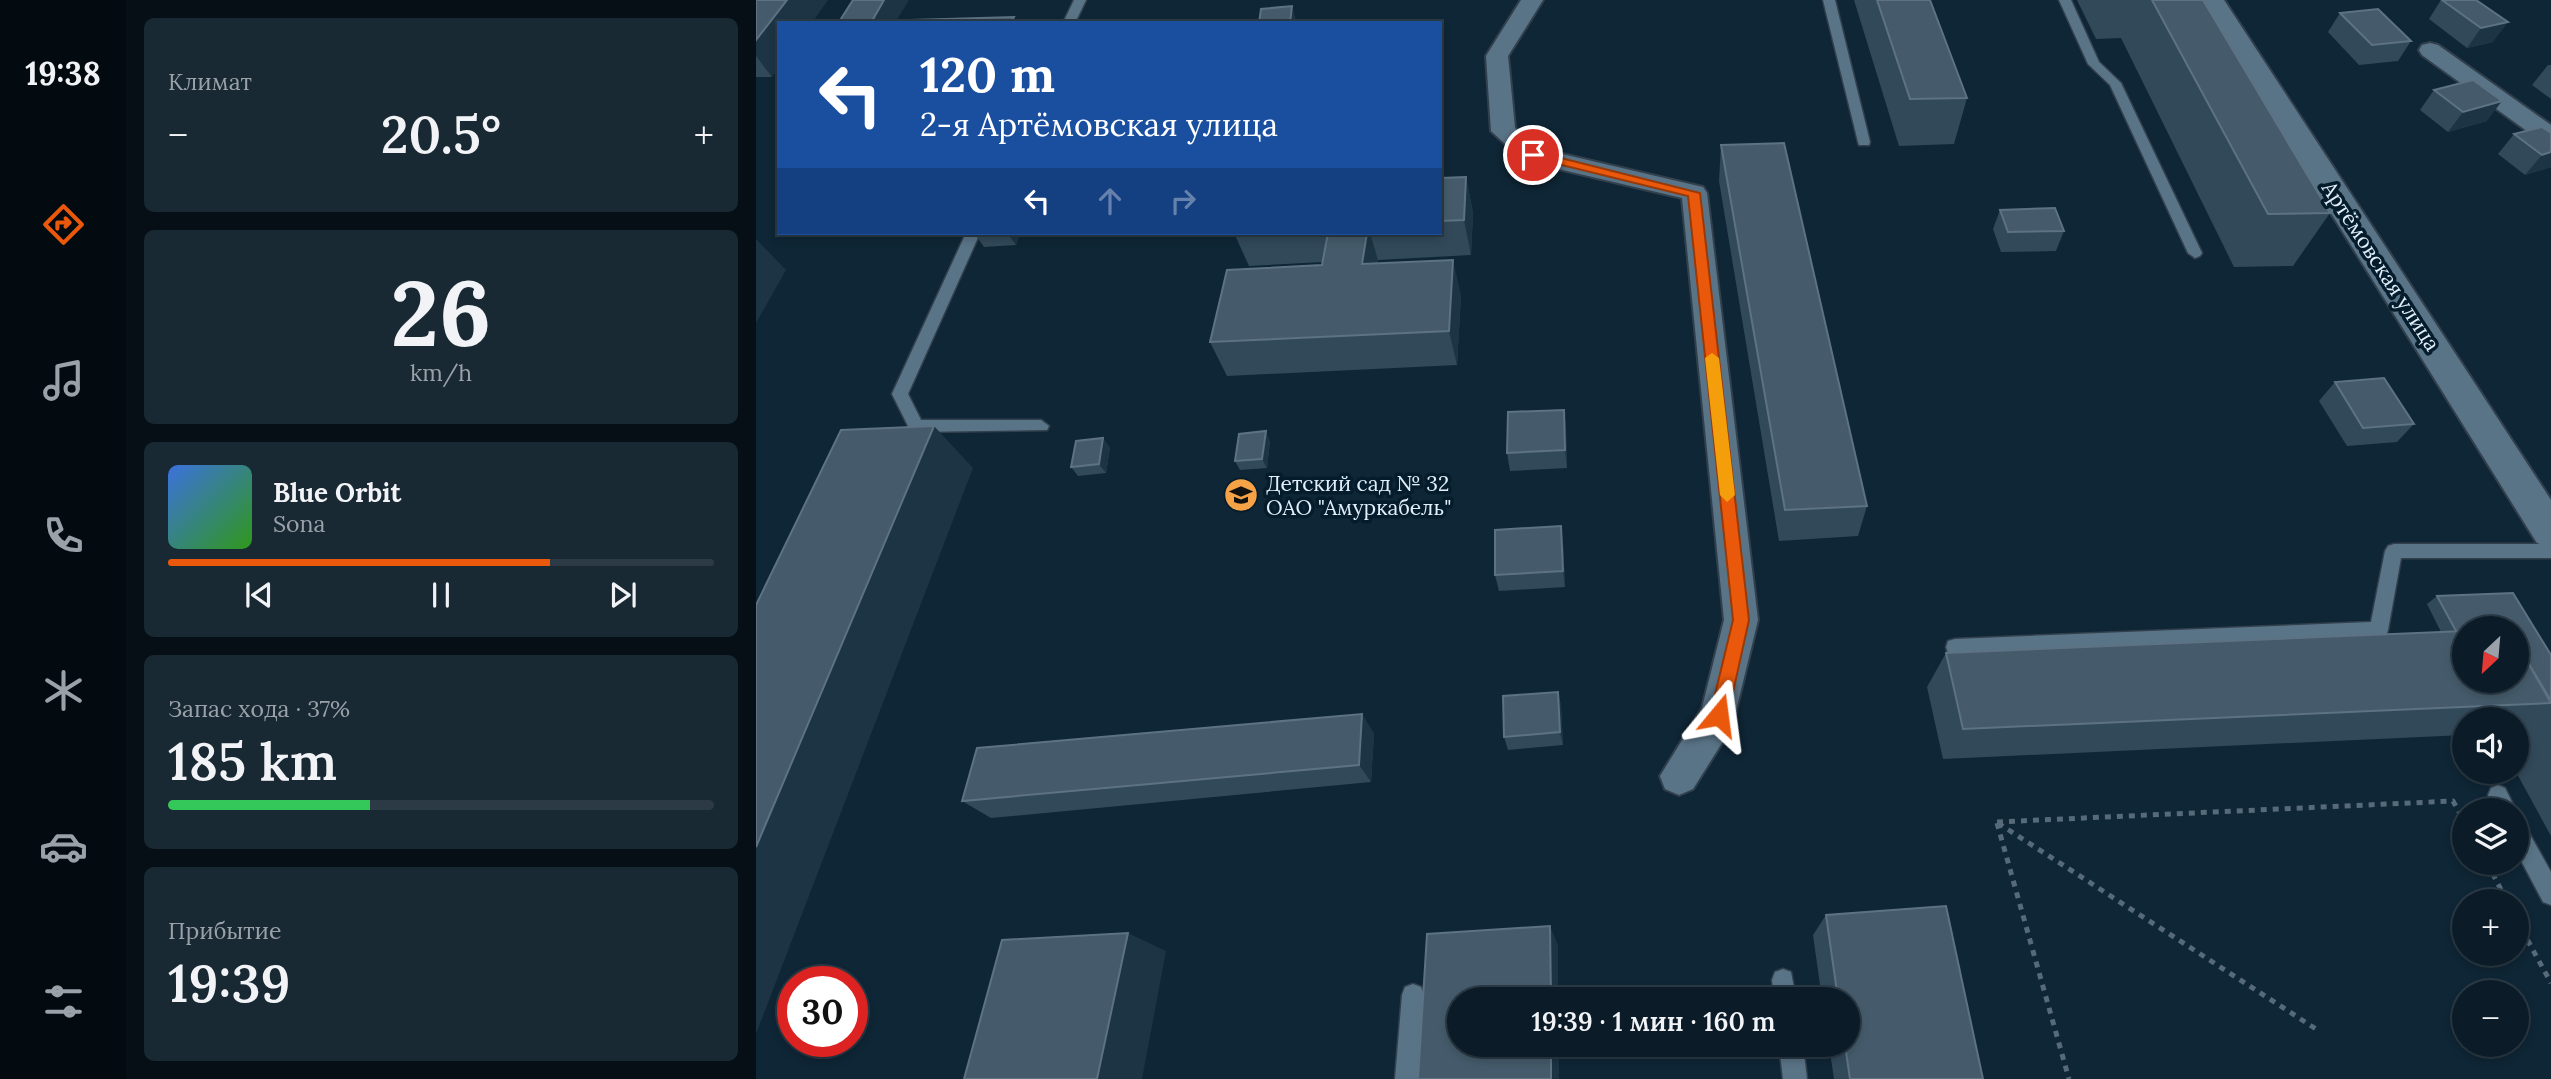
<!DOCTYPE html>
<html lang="ru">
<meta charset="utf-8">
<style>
body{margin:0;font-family:Lora,serif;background:#192934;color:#f1f3f6;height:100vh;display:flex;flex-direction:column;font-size:26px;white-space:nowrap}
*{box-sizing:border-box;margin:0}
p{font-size:23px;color:#9aa1a8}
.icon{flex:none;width:38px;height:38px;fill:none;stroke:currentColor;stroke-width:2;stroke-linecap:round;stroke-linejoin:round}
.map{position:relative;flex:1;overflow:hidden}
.side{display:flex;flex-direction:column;gap:18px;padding:18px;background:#060f16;width:630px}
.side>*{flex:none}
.hud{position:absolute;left:21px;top:21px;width:665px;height:214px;border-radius:0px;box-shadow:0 4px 10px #0003,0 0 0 2px #2b3a45;background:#1a4fa0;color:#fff;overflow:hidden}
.needle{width:46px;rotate:206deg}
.controls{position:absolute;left:1696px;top:616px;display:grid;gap:14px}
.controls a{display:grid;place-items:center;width:77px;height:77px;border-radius:50%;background:#0b1c28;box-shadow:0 4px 10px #0003,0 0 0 2px #2b3a45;font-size:35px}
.speed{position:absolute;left:21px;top:966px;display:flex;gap:14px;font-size:35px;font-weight:700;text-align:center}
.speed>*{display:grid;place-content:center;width:91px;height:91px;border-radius:50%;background:#0b1c28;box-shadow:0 4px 10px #0003,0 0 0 2px #2b3a45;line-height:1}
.speed .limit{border:10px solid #d22;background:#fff;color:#111}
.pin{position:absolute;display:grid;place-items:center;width:60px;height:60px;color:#fff;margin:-30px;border:4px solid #fff;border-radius:50%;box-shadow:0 2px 7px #0007}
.me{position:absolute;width:77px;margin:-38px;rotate:16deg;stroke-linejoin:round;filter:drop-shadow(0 0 5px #0008)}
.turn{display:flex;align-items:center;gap:24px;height:147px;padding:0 28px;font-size:32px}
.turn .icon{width:91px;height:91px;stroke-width:2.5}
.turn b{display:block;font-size:49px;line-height:60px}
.lanes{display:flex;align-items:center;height:66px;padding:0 28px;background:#0003;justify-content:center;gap:35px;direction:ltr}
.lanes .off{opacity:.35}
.big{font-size:52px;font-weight:600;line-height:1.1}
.side .tile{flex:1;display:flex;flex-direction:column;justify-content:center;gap:10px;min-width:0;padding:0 24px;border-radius:10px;background:#192934}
.side .dial{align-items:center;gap:0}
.dial b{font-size:91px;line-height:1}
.song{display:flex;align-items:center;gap:21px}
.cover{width:84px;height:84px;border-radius:10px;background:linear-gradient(135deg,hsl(220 70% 55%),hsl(110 70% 35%))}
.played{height:7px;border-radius:4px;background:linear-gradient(90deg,#ea580c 70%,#2b3a45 70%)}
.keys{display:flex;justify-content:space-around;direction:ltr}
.heat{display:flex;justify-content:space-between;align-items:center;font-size:38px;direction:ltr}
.charge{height:10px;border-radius:5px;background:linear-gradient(90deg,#34c759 37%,#2b3a45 0)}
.trip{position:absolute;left:691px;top:987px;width:413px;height:70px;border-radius:35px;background:#0b1c28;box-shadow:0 4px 10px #0003,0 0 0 2px #2b3a45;font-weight:600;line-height:70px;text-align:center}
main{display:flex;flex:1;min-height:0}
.menu{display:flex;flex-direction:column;width:126px;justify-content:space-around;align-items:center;background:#040b10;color:#9aa1a8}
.menu .icon{width:49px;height:49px}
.menu .current{color:#ea580c}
.menu b{font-size:32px;color:#f1f3f6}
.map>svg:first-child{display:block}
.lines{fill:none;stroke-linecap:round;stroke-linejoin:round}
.service-casing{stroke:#32404e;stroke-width:3}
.minor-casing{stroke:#32404e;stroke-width:4}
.tertiary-casing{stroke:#32404e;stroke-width:4}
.path{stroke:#566a79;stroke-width:5;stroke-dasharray:6 6;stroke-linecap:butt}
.service{fill:#5a7487;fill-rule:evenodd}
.minor{fill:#5a7487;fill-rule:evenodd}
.tertiary{fill:#5a7487;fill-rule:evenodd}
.wall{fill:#32495a}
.shaded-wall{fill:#1c3444}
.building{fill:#455b6b;stroke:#5d7282;stroke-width:2}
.route{fill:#ea580c;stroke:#983908;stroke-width:2}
.slow{fill:#f59e0b}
.labels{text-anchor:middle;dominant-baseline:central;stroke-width:7;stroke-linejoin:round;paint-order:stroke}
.street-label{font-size:21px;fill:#e1effa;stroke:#051c2c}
.poi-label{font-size:21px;fill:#e1effa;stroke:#051c2c;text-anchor:start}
</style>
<main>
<nav class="menu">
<b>19:38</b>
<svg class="icon current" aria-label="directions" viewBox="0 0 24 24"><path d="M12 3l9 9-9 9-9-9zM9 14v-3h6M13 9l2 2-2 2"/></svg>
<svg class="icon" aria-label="music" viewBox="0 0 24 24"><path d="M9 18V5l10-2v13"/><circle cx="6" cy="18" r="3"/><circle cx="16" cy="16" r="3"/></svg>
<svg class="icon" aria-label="phone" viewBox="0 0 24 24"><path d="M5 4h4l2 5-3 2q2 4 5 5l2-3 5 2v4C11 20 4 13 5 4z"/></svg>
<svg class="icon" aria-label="climate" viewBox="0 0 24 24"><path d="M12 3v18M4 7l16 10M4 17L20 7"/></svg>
<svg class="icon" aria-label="car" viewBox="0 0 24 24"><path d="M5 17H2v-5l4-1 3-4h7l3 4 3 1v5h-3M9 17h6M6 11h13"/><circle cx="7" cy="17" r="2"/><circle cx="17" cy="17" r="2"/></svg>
<svg class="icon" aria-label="filters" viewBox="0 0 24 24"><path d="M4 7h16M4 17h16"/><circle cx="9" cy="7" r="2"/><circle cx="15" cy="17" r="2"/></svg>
</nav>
<section class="side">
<div class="tile"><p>Климат</p>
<div class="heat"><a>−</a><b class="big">20.5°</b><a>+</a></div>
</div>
<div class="tile dial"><b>26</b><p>km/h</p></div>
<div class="tile">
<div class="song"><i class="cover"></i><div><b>Blue Orbit</b><p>Sona</p></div></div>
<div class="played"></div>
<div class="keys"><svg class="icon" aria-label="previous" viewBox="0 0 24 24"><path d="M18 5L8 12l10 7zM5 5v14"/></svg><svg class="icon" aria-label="pause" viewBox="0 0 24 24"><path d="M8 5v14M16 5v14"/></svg><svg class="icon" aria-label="next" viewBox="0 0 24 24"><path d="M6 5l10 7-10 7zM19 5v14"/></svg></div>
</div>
<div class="tile"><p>Запас хода · 37%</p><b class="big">185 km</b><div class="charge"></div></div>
<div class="tile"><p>Прибытие</p><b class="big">19:39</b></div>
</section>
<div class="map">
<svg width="1795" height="1079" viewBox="0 0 1795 1079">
<rect width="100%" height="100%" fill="#0f2636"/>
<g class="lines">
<!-- service casing -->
<g class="service-casing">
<g id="service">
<path d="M318,0H330L319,23H307Z"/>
<path d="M1067,0H1079L1114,142L1113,145H1103L1102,142Z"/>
<path d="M1303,0H1315L1343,62L1365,83L1446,253L1444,256L1439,258L1432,253L1354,85L1332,64Z"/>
<path d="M210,233H224L152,394L165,420H285L293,426L291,430L160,432L154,430L136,394Z"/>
<path d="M1638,544H1795V558H1645L1632,630L1630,636L1623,638L1199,655L1192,653L1190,647L1192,641L1199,639L1615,622L1629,551L1632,546Z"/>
<path d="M1742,785L1749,788L1760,810H1739L1732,795L1735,788Z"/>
<path d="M1760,819L1767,822L1795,872V905L1787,902L1760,851Z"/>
<path d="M1027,969L1035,972L1040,999H1018L1016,980L1019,972Z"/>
<path d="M657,984L665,987L668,995L663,1079H639L646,995L649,987Z"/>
<path d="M1023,1045H1047L1051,1079H1027Z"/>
</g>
</g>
<!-- minor casing -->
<g class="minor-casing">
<g id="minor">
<path d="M765,0H787L752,56L759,128L785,149L938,185L947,187L951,193L1002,620L976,727L937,789L923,795L909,789L904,776L946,708L968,620L926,198L768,161L735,131L730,56Z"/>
<path d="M1674,43L1682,45L1795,125V145L1786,142L1666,55L1663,50L1666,45Z"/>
</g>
</g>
<!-- tertiary casing -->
<g class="tertiary-casing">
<path id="tertiary" d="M1442,0H1468L1795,500V548L1781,543Z"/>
</g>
<!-- path -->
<g class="path">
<path d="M1241,822L1697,801L1708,821"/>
<path d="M1241,823L1313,1079"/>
<path d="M1242,823L1560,1029"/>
<path d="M1731,863L1751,901"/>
<path d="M1760,919L1795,983"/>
</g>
<!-- service -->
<use href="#service" class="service"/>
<!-- minor -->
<use href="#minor" class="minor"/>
<!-- tertiary -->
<use href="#tertiary" class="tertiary"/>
</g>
<!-- wall -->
<g class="wall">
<path d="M0,0L16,77H0Z"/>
<path d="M1098,0H1174L1211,98L1198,144L1143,146Z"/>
<path d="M1321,0H1447L1574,213L1537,266L1478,267L1365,38L1340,39Z"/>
<path d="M1685,0H1720L1737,42L1711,48L1673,19Z"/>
<path d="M1584,13L1655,41L1642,61L1603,65L1572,32Z"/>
<path d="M1792,65H1795V99L1776,85Z"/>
<path d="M1678,90L1731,121L1692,132L1664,110Z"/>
<path d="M1786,127L1795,167L1769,175L1742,154L1758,134Z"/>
<path d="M965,145L1111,506L1102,536L1023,541L963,181Z"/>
<path d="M710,177L717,213L715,255L622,260V263L705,295L701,365L471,376L454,342L566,265L567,262L493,266L478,233H684V178Z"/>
<path d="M1244,210L1308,231L1300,251L1245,252L1237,229Z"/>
<path d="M218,233H264L260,245L228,247Z"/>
<path d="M1579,382L1658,424L1641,442L1591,446L1563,401Z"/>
<path d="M808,410L810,428L811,468L754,471L751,453Z"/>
<path d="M514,441L511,468L484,470L479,461Z"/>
<path d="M354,447L350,473L322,476L315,467Z"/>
<path d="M805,526L807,543L809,587L743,591L739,575Z"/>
<path d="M1681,596L1795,655V836L1760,772V719H1708V735L1187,759L1171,687L1190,653L1685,632L1671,604Z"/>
<path d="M802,692L805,706L807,745L752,750L748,737Z"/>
<path d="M618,733L615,782L235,818L206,801Z"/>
<path d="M1070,915L1227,1079H1078L1073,1045H1092V999H1066L1057,935Z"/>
</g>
<!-- shaded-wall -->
<g class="shaded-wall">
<path d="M31,0H72L56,23H23V68L16,77L0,56V40Z"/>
<path d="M128,0H153L139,23H115Z"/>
<path d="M536,6L541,23H534Z"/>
<path d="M1752,22L1737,42L1711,48L1725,28Z"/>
<path d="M1746,101L1731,121L1692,132L1707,112Z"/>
<path d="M1795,152V167L1769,175L1786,155Z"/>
<path d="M710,177L717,213L715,255L708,220Z"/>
<path d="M251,233H264L260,245Z"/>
<path d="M611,233H614L622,260L617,299L606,264Z"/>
<path d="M0,239L30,270L0,323Z"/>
<path d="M697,260L705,295L701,365L693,331Z"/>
<path d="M808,410L810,428L811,468L809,450Z"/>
<path d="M178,426L217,468L0,1034V847Z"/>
<path d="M510,431L514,441L511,468L506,459Z"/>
<path d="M347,438L354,447L350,473L343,464Z"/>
<path d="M805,526L807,543L809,587L807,571Z"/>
<path d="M802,692L805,706L807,745L804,732Z"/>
<path d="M606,714L618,733L615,782L603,765Z"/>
<path d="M794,926L802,945V999H795Z"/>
<path d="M372,933L410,951L386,1079H341Z"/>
<rect x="795" y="1045" width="8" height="34"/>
</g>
<!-- building -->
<g class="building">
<path d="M0,0H31L0,40Z"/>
<path d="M97,0H128L116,21L83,22Z"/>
<path d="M1121,0H1174L1211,98L1154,99Z"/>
<path d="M1396,0H1447L1574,213L1512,214Z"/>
<path d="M1686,0H1720L1752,22L1725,28Z"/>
<path d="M536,6L534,23H503L505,9Z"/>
<path d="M1622,9L1655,41L1616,45L1584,13Z"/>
<path d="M258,17L255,23H82L83,22Z"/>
<path d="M1717,80L1746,101L1707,112L1678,90Z"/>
<path d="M1786,127L1795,133V152L1786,155L1758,134Z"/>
<path d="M1028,143L1111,506L1029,510L965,145Z"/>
<path d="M710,177L708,220L684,221V178Z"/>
<path d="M1299,208L1308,231L1252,232L1244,210Z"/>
<path d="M572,233H611L606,264L697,260L693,331L454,342L471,270L566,265Z"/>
<path d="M1628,378L1658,424L1607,428L1579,382Z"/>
<path d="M808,410L809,450L751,453L752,412Z"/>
<path d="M178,426L0,847V605L85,430Z"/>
<path d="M510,431L506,459L479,461L483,434Z"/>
<path d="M347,438L343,464L315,467L320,441Z"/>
<path d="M805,526L807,571L739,575V530Z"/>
<path d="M1757,593L1795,655V698L1794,699L1760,642V628H1708V631H1700L1681,596Z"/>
<path d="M1708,631V681H1760V642L1795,703L1207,729L1190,653Z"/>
<path d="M802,692L804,732L748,737L747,696Z"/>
<path d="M606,714L603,765L206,801L221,748Z"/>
<path d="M1190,906L1227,1079H1094L1089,1045H1092V999H1082L1070,915Z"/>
<path d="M794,926L795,999H704V1045H795V1079H662L671,934Z"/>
<path d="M372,933L341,1079H208L246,940Z"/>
</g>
<!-- route -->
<path class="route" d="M777,151L944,193L993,620L972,715L969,721L963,723L956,721L954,715L977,620L932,196L773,157V152Z"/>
<!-- slow -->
<path class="slow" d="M956,353L963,358L979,495L971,502L964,495L949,358Z"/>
<!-- icons -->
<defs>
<g id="school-disc" transform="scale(1.75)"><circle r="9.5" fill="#f6a247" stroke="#051c2c"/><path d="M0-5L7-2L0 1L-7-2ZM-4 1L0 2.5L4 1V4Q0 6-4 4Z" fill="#111"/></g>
</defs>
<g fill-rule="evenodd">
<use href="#school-disc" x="485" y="495"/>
</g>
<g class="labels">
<!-- street labels -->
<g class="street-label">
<text transform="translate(1625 266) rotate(57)">Артёмовская улица</text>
</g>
<!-- poi labels -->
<g class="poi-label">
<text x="510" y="483">Детский сад № 32<tspan x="510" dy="24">ОАО "Амуркабель"</tspan></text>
</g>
</g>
</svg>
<div class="controls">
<a><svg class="needle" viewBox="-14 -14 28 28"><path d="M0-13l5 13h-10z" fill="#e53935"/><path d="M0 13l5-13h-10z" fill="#9aa1a8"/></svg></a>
<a><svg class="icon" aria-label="sound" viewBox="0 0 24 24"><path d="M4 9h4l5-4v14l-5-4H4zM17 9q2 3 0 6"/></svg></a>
<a><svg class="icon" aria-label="layers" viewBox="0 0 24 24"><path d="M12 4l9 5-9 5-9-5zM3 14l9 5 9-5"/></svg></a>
<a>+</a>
<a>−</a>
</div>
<div class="speed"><div class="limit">30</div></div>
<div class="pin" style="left:777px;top:155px;background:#d93025"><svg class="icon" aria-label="arrive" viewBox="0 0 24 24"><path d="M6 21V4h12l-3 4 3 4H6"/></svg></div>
<svg class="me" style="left:963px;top:715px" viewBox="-20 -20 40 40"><path d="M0-17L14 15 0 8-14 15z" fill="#ea580c" stroke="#fff" stroke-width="4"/></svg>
<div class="trip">19:39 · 1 мин · 160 m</div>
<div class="hud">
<div class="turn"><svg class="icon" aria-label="left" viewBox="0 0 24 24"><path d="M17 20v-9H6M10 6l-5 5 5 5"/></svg><div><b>120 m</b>2-я Артёмовская улица</div></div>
<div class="lanes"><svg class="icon" aria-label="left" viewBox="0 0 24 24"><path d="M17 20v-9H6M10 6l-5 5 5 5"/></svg><svg class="icon off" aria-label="ahead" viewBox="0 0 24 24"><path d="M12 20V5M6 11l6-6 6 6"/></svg><svg class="icon off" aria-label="right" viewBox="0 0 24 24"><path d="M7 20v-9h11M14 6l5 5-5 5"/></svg></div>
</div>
</div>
</main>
